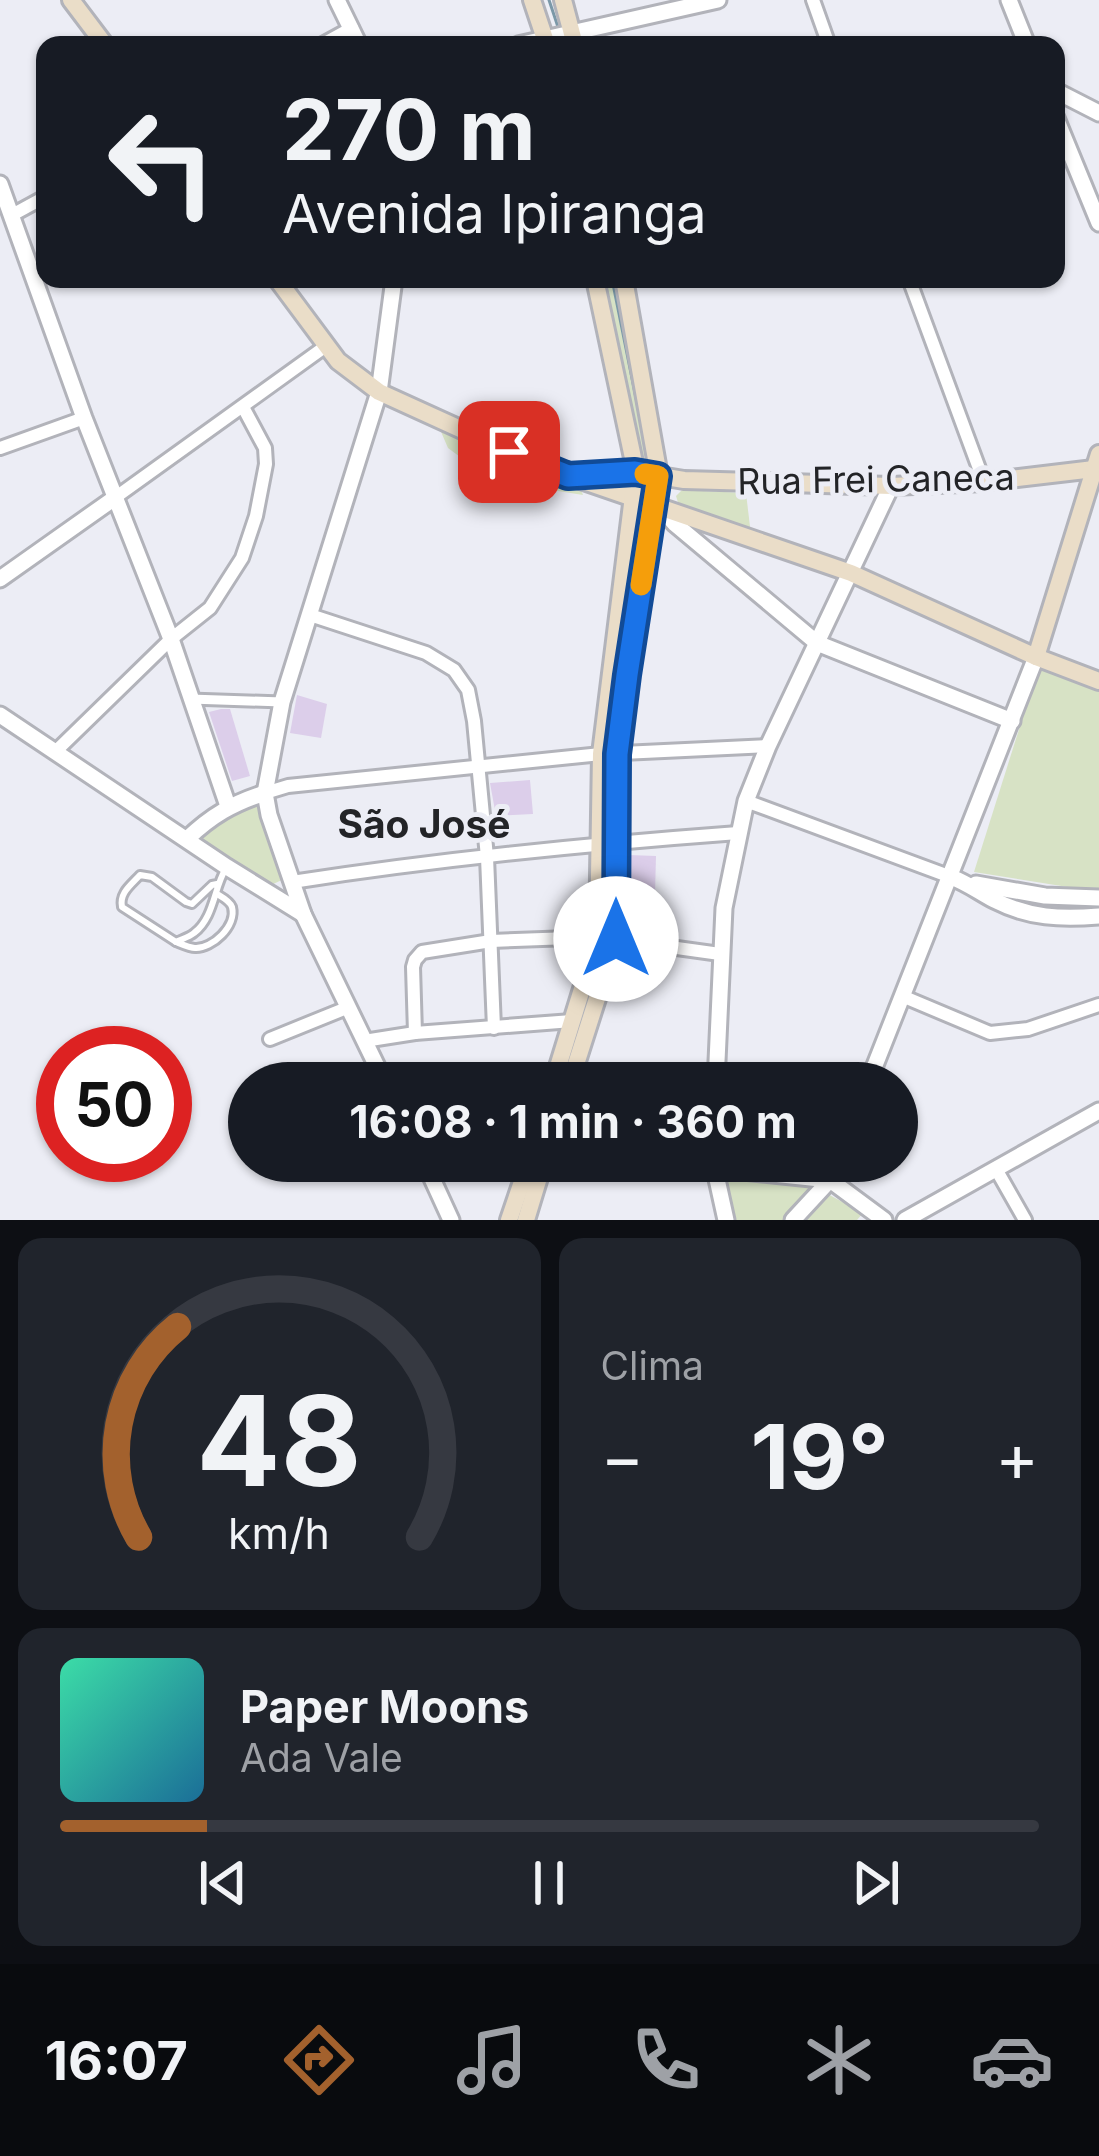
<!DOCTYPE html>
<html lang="pt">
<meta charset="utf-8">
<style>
body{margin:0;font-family:Inter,sans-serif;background:#20242c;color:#f1f3f6;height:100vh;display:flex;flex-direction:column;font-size:45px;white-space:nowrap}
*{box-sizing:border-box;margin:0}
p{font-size:39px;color:#9ea1a6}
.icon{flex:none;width:66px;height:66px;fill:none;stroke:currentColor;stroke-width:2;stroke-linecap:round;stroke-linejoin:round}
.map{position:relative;height:1220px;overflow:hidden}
.panel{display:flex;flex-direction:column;gap:18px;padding:18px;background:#0d0f14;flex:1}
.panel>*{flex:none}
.banner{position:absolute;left:36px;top:36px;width:1029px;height:252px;border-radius:24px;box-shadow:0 3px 9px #0004;background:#171b24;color:#f1f3f6;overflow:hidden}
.speed{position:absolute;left:36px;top:1026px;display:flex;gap:24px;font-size:60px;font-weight:700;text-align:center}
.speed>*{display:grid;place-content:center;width:156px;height:156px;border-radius:50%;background:#171b24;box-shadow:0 3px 9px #0004;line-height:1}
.speed .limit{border:18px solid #d22;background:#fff;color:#111}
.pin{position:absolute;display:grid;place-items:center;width:102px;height:102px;color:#fff;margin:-51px;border-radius:24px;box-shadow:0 6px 18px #0006}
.me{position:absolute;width:132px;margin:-66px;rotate:0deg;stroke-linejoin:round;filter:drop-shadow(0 0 9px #0008)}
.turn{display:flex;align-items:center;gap:42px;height:252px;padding:0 48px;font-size:54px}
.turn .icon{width:156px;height:156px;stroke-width:2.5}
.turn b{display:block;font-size:84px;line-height:102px}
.big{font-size:90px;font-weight:700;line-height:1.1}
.panel .widget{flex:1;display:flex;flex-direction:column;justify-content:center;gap:18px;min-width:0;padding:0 42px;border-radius:24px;background:#20242c}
.panel .dial{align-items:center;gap:0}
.dial svg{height:312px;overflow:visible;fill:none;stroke:#363941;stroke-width:7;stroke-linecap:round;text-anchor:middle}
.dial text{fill:#f1f3f6;stroke:none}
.song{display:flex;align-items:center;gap:36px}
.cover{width:144px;height:144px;border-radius:18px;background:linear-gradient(135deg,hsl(160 70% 55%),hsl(200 70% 35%))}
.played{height:12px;border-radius:6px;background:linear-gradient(90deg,#a3612d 15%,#363941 15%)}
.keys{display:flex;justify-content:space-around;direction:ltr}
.heat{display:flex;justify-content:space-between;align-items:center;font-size:66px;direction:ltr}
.panel .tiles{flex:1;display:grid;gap:18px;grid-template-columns:1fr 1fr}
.widget:last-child{grid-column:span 2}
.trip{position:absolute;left:228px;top:1062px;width:690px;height:120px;border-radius:60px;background:#171b24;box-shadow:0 3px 9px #0004;font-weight:700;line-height:120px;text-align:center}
.tab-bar{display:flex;height:192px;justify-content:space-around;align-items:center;background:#090b0e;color:#9ea1a6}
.tab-bar .icon{width:84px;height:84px}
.tab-bar .on{color:#a3612d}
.tab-bar b{font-size:54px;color:#f1f3f6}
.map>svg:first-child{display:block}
.green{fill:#d7e2c5}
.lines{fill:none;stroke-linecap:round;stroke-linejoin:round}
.stream{stroke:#7b98a8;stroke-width:3}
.building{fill:#dcceea}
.service-casing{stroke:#b2b3ba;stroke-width:12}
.pedestrian-casing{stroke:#b2b3ba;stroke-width:15}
.minor-casing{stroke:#b2b3ba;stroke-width:18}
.tertiary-casing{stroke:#b2b3ba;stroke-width:21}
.secondary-casing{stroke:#b2b3ba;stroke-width:22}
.service{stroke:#fff;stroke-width:6}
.pedestrian{stroke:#fff;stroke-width:9}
.minor{stroke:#fff;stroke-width:12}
.tertiary{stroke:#fff;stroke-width:15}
.secondary{stroke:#eaddc8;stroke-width:16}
.route-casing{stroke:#114b97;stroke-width:30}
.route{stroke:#1a73e8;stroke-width:21}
.slow{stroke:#f59e0b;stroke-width:21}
.labels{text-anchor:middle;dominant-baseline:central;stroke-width:10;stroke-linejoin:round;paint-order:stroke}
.street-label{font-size:36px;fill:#232427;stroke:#ecedf5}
.neighbourhood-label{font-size:39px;font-weight:bold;fill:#232427;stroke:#ecedf5}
</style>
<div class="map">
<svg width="1099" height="1220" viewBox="0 0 1099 1220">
<rect width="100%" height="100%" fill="#ecedf5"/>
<!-- green -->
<g class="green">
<path d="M602,279H617L654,463L640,466Z"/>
<path d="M436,420L569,482L581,490L583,495L552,490L541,492L479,471L448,448Z"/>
<path d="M682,490L746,493L751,535L680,509L676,496Z"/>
<path d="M1039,666L1099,692V892L974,872Z"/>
<path d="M262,798L286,878L267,887L194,839L207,825Z"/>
<path d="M720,1180L809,1184L863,1213L857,1220H727Z"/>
</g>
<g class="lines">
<!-- stream -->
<g class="stream">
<path d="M549,0L558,27"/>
<path d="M612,279L640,418"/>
</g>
</g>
<!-- building -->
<g class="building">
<path d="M297,695L327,704L321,738L290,733Z"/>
<path d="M221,709H230L250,776L232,781L209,712Z"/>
<path d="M530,780L533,814L496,816L490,783Z"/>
<path d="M629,855L656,856L654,932L629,931Z"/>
</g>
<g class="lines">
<!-- service casing -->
<g class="service-casing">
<g id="service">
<path d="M217,884L212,885L192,904L186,902L152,877L140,875C131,885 119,893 122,907L176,942C182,939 189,937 194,933C214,918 214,888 225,870"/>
<path d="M176,942C181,944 190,948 195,948C212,949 237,926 232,907C230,901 222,897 217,894"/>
</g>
</g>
<!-- pedestrian casing -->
<g class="pedestrian-casing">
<path id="pedestrian" d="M190,699L282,702"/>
</g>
<!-- minor casing -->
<g class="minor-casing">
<g id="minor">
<path d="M813,0L829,45"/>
<path d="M321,45L352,28"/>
<path d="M12,215L45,197"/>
<path d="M909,279L984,482"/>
<path d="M0,448L84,418"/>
<path d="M116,497L326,346"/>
<path d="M310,615L426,653L454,670L468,690L474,721L487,857L494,1028"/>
<path d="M55,752L171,639L210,608L242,558L256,516L266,464L265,448L243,407"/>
<path d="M265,793L288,786L601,754L768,746"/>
<path d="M746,801L951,877"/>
<path d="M292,882C440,859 589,844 738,833"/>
<path d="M902,996L990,1033L1028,1029L1099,1005"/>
<path d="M415,1033L413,967L415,960L422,952L491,941L598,937L720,954"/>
<path d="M270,1039L349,1007"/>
<path d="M364,1041L415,1033L572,1021"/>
<path d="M996,1169L1025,1220"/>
</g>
</g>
<!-- tertiary casing -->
<g class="tertiary-casing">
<g id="tertiary">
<path d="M337,0L359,45"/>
<path d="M1009,0L1027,45"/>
<path d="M518,45L718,0"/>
<path d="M1056,91L1099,113"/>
<path d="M1056,118L1099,223"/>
<path d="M0,184L84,418L171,639L228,806"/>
<path d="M661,508L675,524L817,643L1012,721"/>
<path d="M0,579L116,497"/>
<path d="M0,715L227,867L303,914"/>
<path d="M187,839C211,816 233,803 265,793"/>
<path d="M951,877C967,883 979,892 994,900C1029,918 1061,919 1099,916"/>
<path d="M976,884L1045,896L1099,898"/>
<path d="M385,1083L303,914L269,815L265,793L282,702L379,392L394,279"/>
<path d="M716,1083L724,908L746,801L768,746L891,486"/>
<path d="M868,1083L1036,657"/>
<path d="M424,1161L451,1220"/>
<path d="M590,1161L713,1168L830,1180L884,1220"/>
<path d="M713,1161L726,1220"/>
<path d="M793,1220L830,1180L837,1161"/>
<path d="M905,1220L1099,1111"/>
</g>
</g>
<!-- secondary casing -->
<g class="secondary-casing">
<g id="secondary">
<path d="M71,0L105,45"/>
<path d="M532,0L547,45"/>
<path d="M563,0L575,45"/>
<path d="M277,279L338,361L379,392L546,468L851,573L1036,657L1099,681"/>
<path d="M574,476L636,472L684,480L891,486L984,482L1094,469"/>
<path d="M1036,657L1099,454"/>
<path d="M553,1083L598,937L601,754L636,472L595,279"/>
<path d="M570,1083L616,939L617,755L627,675L659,476L624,279"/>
<path d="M509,1220L529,1161"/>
<path d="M526,1220L544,1161"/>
</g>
</g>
<!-- service -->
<use href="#service" class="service"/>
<!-- pedestrian -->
<use href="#pedestrian" class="pedestrian"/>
<!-- minor -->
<use href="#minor" class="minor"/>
<!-- tertiary -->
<use href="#tertiary" class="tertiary"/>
<!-- secondary -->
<use href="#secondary" class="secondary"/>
</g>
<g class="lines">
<!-- route casing -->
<g class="route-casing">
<path id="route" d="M509,452L568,476L635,472L658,476L627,675L617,754L616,939"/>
</g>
<!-- route -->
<use href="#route" class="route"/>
<!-- slow -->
<path class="slow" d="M641,585L658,476L645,474"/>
</g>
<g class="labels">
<!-- street labels -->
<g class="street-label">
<text transform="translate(876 479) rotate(-1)">Rua Frei Caneca</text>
</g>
<!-- neighbourhood labels -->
<g class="neighbourhood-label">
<text x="424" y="823">São José</text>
</g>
</g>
</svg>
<div class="speed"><div class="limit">50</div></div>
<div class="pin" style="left:509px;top:452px;background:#d93025"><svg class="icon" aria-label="arrive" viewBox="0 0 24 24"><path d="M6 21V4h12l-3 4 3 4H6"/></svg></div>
<svg class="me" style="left:616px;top:939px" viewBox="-20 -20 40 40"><circle r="19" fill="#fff"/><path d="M0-13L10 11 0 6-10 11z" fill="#1a73e8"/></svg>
<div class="trip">16:08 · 1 min · 360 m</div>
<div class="banner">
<div class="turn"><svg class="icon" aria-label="left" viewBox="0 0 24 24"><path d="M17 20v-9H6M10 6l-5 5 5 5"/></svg><div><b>270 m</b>Avenida Ipiranga</div></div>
</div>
</div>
<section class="panel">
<div class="tiles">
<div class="widget dial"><svg viewBox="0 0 100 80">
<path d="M14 69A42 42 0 1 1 86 69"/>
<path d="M14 69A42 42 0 0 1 24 15" stroke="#a3612d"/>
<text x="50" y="56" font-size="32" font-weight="700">48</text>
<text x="50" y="72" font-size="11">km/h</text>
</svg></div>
<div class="widget"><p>Clima</p>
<div class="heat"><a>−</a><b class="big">19°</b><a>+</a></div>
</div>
<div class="widget">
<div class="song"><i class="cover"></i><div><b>Paper Moons</b><p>Ada Vale</p></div></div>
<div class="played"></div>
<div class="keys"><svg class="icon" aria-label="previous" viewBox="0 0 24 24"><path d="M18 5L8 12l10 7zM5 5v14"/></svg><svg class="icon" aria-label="pause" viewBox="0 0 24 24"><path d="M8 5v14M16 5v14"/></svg><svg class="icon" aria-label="next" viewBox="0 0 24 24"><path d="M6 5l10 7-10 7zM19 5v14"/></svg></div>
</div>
</div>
</section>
<nav class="tab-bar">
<b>16:07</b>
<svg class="icon on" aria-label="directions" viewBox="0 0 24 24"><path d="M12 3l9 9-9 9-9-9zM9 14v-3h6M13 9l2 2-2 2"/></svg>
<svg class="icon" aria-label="music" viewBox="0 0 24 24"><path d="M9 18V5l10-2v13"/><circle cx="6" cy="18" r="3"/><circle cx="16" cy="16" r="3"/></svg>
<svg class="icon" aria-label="phone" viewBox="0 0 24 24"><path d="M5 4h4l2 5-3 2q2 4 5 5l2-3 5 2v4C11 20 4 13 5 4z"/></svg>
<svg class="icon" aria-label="climate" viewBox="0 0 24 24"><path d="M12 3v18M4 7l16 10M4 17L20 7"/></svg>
<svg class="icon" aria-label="car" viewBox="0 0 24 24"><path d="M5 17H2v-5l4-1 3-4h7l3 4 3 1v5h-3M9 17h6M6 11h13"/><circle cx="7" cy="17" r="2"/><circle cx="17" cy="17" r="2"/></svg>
</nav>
